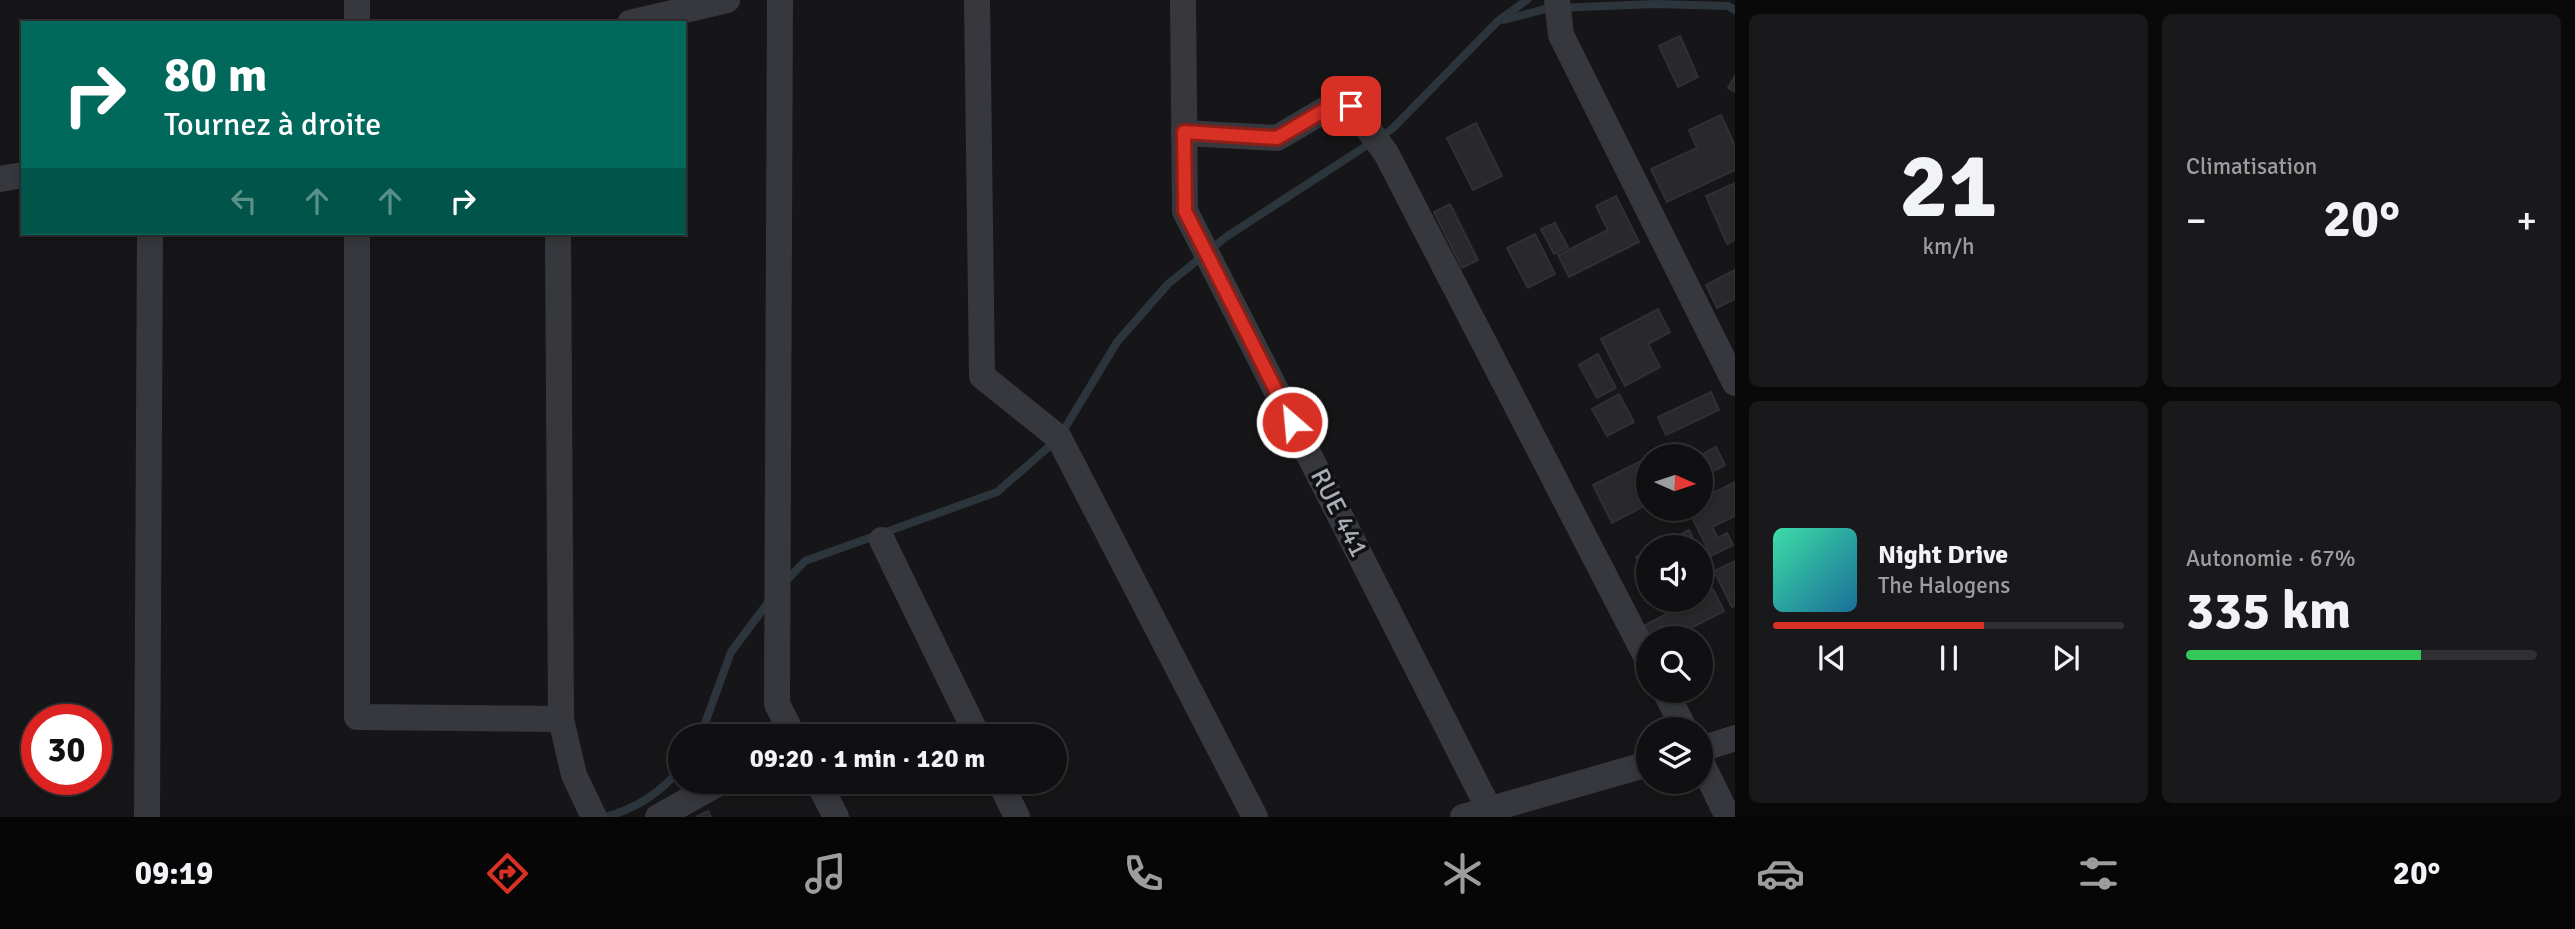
<!DOCTYPE html>
<html lang="fr">
<meta charset="utf-8">
<style>
body{margin:0;font-family:Signika,sans-serif;background:#19191b;color:#f1f3f6;height:100vh;display:flex;flex-direction:column;font-size:26px;white-space:nowrap}
*{box-sizing:border-box;margin:0}
p{font-size:23px;color:#9c9d9f}
.icon{flex:none;width:38px;height:38px;fill:none;stroke:currentColor;stroke-width:2;stroke-linecap:round;stroke-linejoin:round}
.map{position:relative;flex:1;overflow:hidden}
.sheet{display:flex;flex-direction:column;gap:14px;padding:14px;background:#09090a;width:840px}
.sheet>*{flex:none}
.top-card{position:absolute;left:21px;top:21px;width:665px;height:214px;border-radius:0px;box-shadow:0 4px 10px #0003,0 0 0 2px #303032;background:#00695c;color:#fff;overflow:hidden}
.needle{width:46px;rotate:93deg}
.tools{position:absolute;left:1636px;top:444px;display:grid;gap:14px}
.tools a{display:grid;place-items:center;width:77px;height:77px;border-radius:50%;background:#101012;box-shadow:0 4px 10px #0003,0 0 0 2px #303032;font-size:35px}
.speed{position:absolute;left:21px;top:704px;display:flex;gap:14px;font-size:35px;font-weight:700;text-align:center}
.speed>*{display:grid;place-content:center;width:91px;height:91px;border-radius:50%;background:#101012;box-shadow:0 4px 10px #0003,0 0 0 2px #303032;line-height:1}
.speed .limit{border:10px solid #d22;background:#fff;color:#111}
.pin{position:absolute;display:grid;place-items:center;width:60px;height:60px;color:#fff;margin:-30px;border-radius:14px;box-shadow:0 4px 10px #0006}
.me{position:absolute;width:77px;margin:-38px;rotate:333deg;stroke-linejoin:round;filter:drop-shadow(0 0 5px #0008)}
.turn{display:flex;align-items:center;gap:24px;height:147px;padding:0 28px;font-size:32px}
.turn .icon{width:91px;height:91px;stroke-width:2.5}
.turn b{display:block;font-size:49px;line-height:60px}
.lanes{display:flex;align-items:center;height:66px;padding:0 28px;background:#0003;justify-content:center;gap:35px;direction:ltr}
.lanes .off{opacity:.35}
.big{font-size:52px;font-weight:800;line-height:1.1}
.sheet .card{flex:1;display:flex;flex-direction:column;justify-content:center;gap:10px;min-width:0;padding:0 24px;border-radius:10px;background:#19191b}
.sheet .dial{align-items:center;gap:0}
.dial b{font-size:91px;line-height:1}
.song{display:flex;align-items:center;gap:21px}
.cover{width:84px;height:84px;border-radius:10px;background:linear-gradient(135deg,hsl(160 70% 55%),hsl(200 70% 35%))}
.played{height:7px;border-radius:4px;background:linear-gradient(90deg,#d93025 60%,#303032 60%)}
.keys{display:flex;justify-content:space-around;direction:ltr}
.heat{display:flex;justify-content:space-between;align-items:center;font-size:38px;direction:ltr}
.charge{height:10px;border-radius:5px;background:linear-gradient(90deg,#34c759 67%,#303032 0)}
.sheet .tiles{flex:1;display:grid;gap:14px;grid-template-columns:repeat(2,1fr)}
.trip{position:absolute;left:668px;top:724px;width:399px;height:70px;border-radius:35px;background:#101012;box-shadow:0 4px 10px #0003,0 0 0 2px #303032;font-weight:800;line-height:70px;text-align:center}
.menu{display:flex;height:112px;justify-content:space-around;align-items:center;background:#060607;color:#9c9d9f}
.menu .icon{width:49px;height:49px}
.menu .active{color:#d93025}
.menu b{font-size:32px;color:#f1f3f6}
main{display:flex;flex:1;min-height:0}
.map>svg:first-child{display:block}
.lines{fill:none;stroke-linecap:round;stroke-linejoin:round}
.stream{stroke:#2c353c;stroke-width:8}
.building{fill:#29292c;stroke:#303034;stroke-width:2}
.minor{stroke:#37383d;stroke-width:26}
.route-casing{stroke:#8d1f18;stroke-width:18}
.route{stroke:#d93025;stroke-width:12}
.labels{text-anchor:middle;dominant-baseline:central;stroke-width:7;stroke-linejoin:round;paint-order:stroke}
.street-label{font-size:26px;fill:#a8adb8;stroke:#111113}
</style>
<main>
<div class="map">
<svg width="1735" height="817" viewBox="0 0 1735 817">
<rect width="100%" height="100%" fill="#161618"/>
<g class="lines">
<!-- stream -->
<g class="stream">
<path d="M1504,20L1545,9L1558,8L1656,4L1728,6L1735,10"/>
<path d="M784,583L805,561L997,492L1059,438L1117,342L1168,284L1226,237L1392,129L1498,21L1527,0"/>
<path d="M700,737L731,652L769,601"/>
<path d="M605,817C635,809 663,792 681,767"/>
</g>
</g>
<!-- building -->
<g class="building">
<path d="M1680,36L1698,77L1678,87L1659,46Z"/>
<path d="M1735,76V92L1728,88Z"/>
<path d="M1721,115L1735,146V170L1667,202L1651,169L1697,148L1689,130Z"/>
<path d="M1476,123L1502,176L1473,190L1447,138Z"/>
<path d="M1735,183V240L1727,244L1706,196Z"/>
<path d="M1616,196L1639,242L1569,277L1558,255L1608,230L1596,206Z"/>
<path d="M1450,204L1478,260L1462,268L1434,212Z"/>
<path d="M1555,223L1568,247L1554,254L1541,229Z"/>
<path d="M1535,234L1555,274L1528,288L1507,248Z"/>
<path d="M1735,270V299L1717,308L1706,285Z"/>
<path d="M1658,309L1670,332L1648,344L1660,367L1625,386L1601,339Z"/>
<path d="M1598,354L1616,388L1597,398L1579,365Z"/>
<path d="M1711,392L1719,410L1666,435L1658,417Z"/>
<path d="M1619,394L1634,422L1607,436L1592,409Z"/>
<path d="M1716,447L1725,465L1701,478V457H1697Z"/>
<path d="M1649,457L1648,504L1612,523L1593,485Z"/>
<path d="M1735,482V516L1712,527L1718,538L1727,533L1733,545L1711,556L1688,509H1701V499Z"/>
<path d="M1689,530L1698,548H1653Z"/>
<path d="M1648,550V581L1636,557Z"/>
<path d="M1735,561V606L1732,607L1714,571Z"/>
<path d="M1713,589L1724,611L1670,639H1649L1642,627L1692,600H1701V596Z"/>
<path d="M708,811L711,817H696Z"/>
</g>
<g class="lines">
<!-- minor -->
<g class="minor">
<path d="M357,0V23"/>
<path d="M780,0L777,704L794,737"/>
<path d="M977,0L982,376L1059,438L1255,817"/>
<path d="M1183,0L1185,211L1493,817"/>
<path d="M1557,0L1561,35L1735,383"/>
<path d="M630,23L727,0"/>
<path d="M1184,133L1277,138L1333,105L1351,106L1386,153L1648,660"/>
<path d="M0,179L23,175"/>
<path d="M357,233V717L561,719"/>
<path d="M558,233L561,719L574,775L594,817"/>
<path d="M882,540L978,737"/>
<path d="M1665,691L1685,730"/>
<path d="M1701,749L1735,738"/>
<path d="M1701,762L1728,817"/>
<path d="M818,782L836,817"/>
<path d="M1000,782L1017,817"/>
<path d="M147,817L150,233"/>
<path d="M658,817L721,782"/>
<path d="M1463,817L1648,764"/>
</g>
</g>
<g class="lines">
<!-- route casing -->
<g class="route-casing">
<path id="route" d="M1292,422L1185,211L1184,132L1277,138L1333,105L1351,106"/>
</g>
<!-- route -->
<use href="#route" class="route"/>
</g>
<g class="labels">
<!-- street labels -->
<g class="street-label">
<text transform="translate(1339 513) rotate(63)">RUE 441</text>
</g>
</g>
</svg>
<div class="tools">
<a><svg class="needle" viewBox="-14 -14 28 28"><path d="M0-13l5 13h-10z" fill="#e53935"/><path d="M0 13l5-13h-10z" fill="#9c9d9f"/></svg></a>
<a><svg class="icon" aria-label="sound" viewBox="0 0 24 24"><path d="M4 9h4l5-4v14l-5-4H4zM17 9q2 3 0 6"/></svg></a>
<a><svg class="icon" aria-label="search" viewBox="0 0 24 24"><circle cx="10" cy="10" r="6"/><path d="M15 15l6 6"/></svg></a>
<a><svg class="icon" aria-label="layers" viewBox="0 0 24 24"><path d="M12 4l9 5-9 5-9-5zM3 14l9 5 9-5"/></svg></a>
</div>
<div class="speed"><div class="limit">30</div></div>
<div class="pin" style="left:1351px;top:106px;background:#d93025"><svg class="icon" aria-label="arrive" viewBox="0 0 24 24"><path d="M6 21V4h12l-3 4 3 4H6"/></svg></div>
<svg class="me" style="left:1292px;top:422px" viewBox="-20 -20 40 40"><circle r="17" fill="#d93025" stroke="#fff" stroke-width="3"/><path d="M0-11L8 9 0 5-8 9z" fill="#fff"/></svg>
<div class="trip">09:20 · 1 min · 120 m</div>
<div class="top-card">
<div class="turn"><svg class="icon" aria-label="right" viewBox="0 0 24 24"><path d="M7 20v-9h11M14 6l5 5-5 5"/></svg><div><b>80 m</b>Tournez à droite</div></div>
<div class="lanes"><svg class="icon off" aria-label="left" viewBox="0 0 24 24"><path d="M17 20v-9H6M10 6l-5 5 5 5"/></svg><svg class="icon off" aria-label="ahead" viewBox="0 0 24 24"><path d="M12 20V5M6 11l6-6 6 6"/></svg><svg class="icon off" aria-label="ahead" viewBox="0 0 24 24"><path d="M12 20V5M6 11l6-6 6 6"/></svg><svg class="icon" aria-label="right" viewBox="0 0 24 24"><path d="M7 20v-9h11M14 6l5 5-5 5"/></svg></div>
</div>
</div>
<section class="sheet">
<div class="tiles">
<div class="card dial"><b>21</b><p>km/h</p></div>
<div class="card"><p>Climatisation</p>
<div class="heat"><a>−</a><b class="big">20°</b><a>+</a></div>
</div>
<div class="card">
<div class="song"><i class="cover"></i><div><b>Night Drive</b><p>The Halogens</p></div></div>
<div class="played"></div>
<div class="keys"><svg class="icon" aria-label="previous" viewBox="0 0 24 24"><path d="M18 5L8 12l10 7zM5 5v14"/></svg><svg class="icon" aria-label="pause" viewBox="0 0 24 24"><path d="M8 5v14M16 5v14"/></svg><svg class="icon" aria-label="next" viewBox="0 0 24 24"><path d="M6 5l10 7-10 7zM19 5v14"/></svg></div>
</div>
<div class="card"><p>Autonomie · 67%</p><b class="big">335 km</b><div class="charge"></div></div>
</div>
</section>
</main>
<nav class="menu">
<b>09:19</b>
<svg class="icon active" aria-label="directions" viewBox="0 0 24 24"><path d="M12 3l9 9-9 9-9-9zM9 14v-3h6M13 9l2 2-2 2"/></svg>
<svg class="icon" aria-label="music" viewBox="0 0 24 24"><path d="M9 18V5l10-2v13"/><circle cx="6" cy="18" r="3"/><circle cx="16" cy="16" r="3"/></svg>
<svg class="icon" aria-label="phone" viewBox="0 0 24 24"><path d="M5 4h4l2 5-3 2q2 4 5 5l2-3 5 2v4C11 20 4 13 5 4z"/></svg>
<svg class="icon" aria-label="climate" viewBox="0 0 24 24"><path d="M12 3v18M4 7l16 10M4 17L20 7"/></svg>
<svg class="icon" aria-label="car" viewBox="0 0 24 24"><path d="M5 17H2v-5l4-1 3-4h7l3 4 3 1v5h-3M9 17h6M6 11h13"/><circle cx="7" cy="17" r="2"/><circle cx="17" cy="17" r="2"/></svg>
<svg class="icon" aria-label="filters" viewBox="0 0 24 24"><path d="M4 7h16M4 17h16"/><circle cx="9" cy="7" r="2"/><circle cx="15" cy="17" r="2"/></svg>
<b>20°</b>
</nav>
